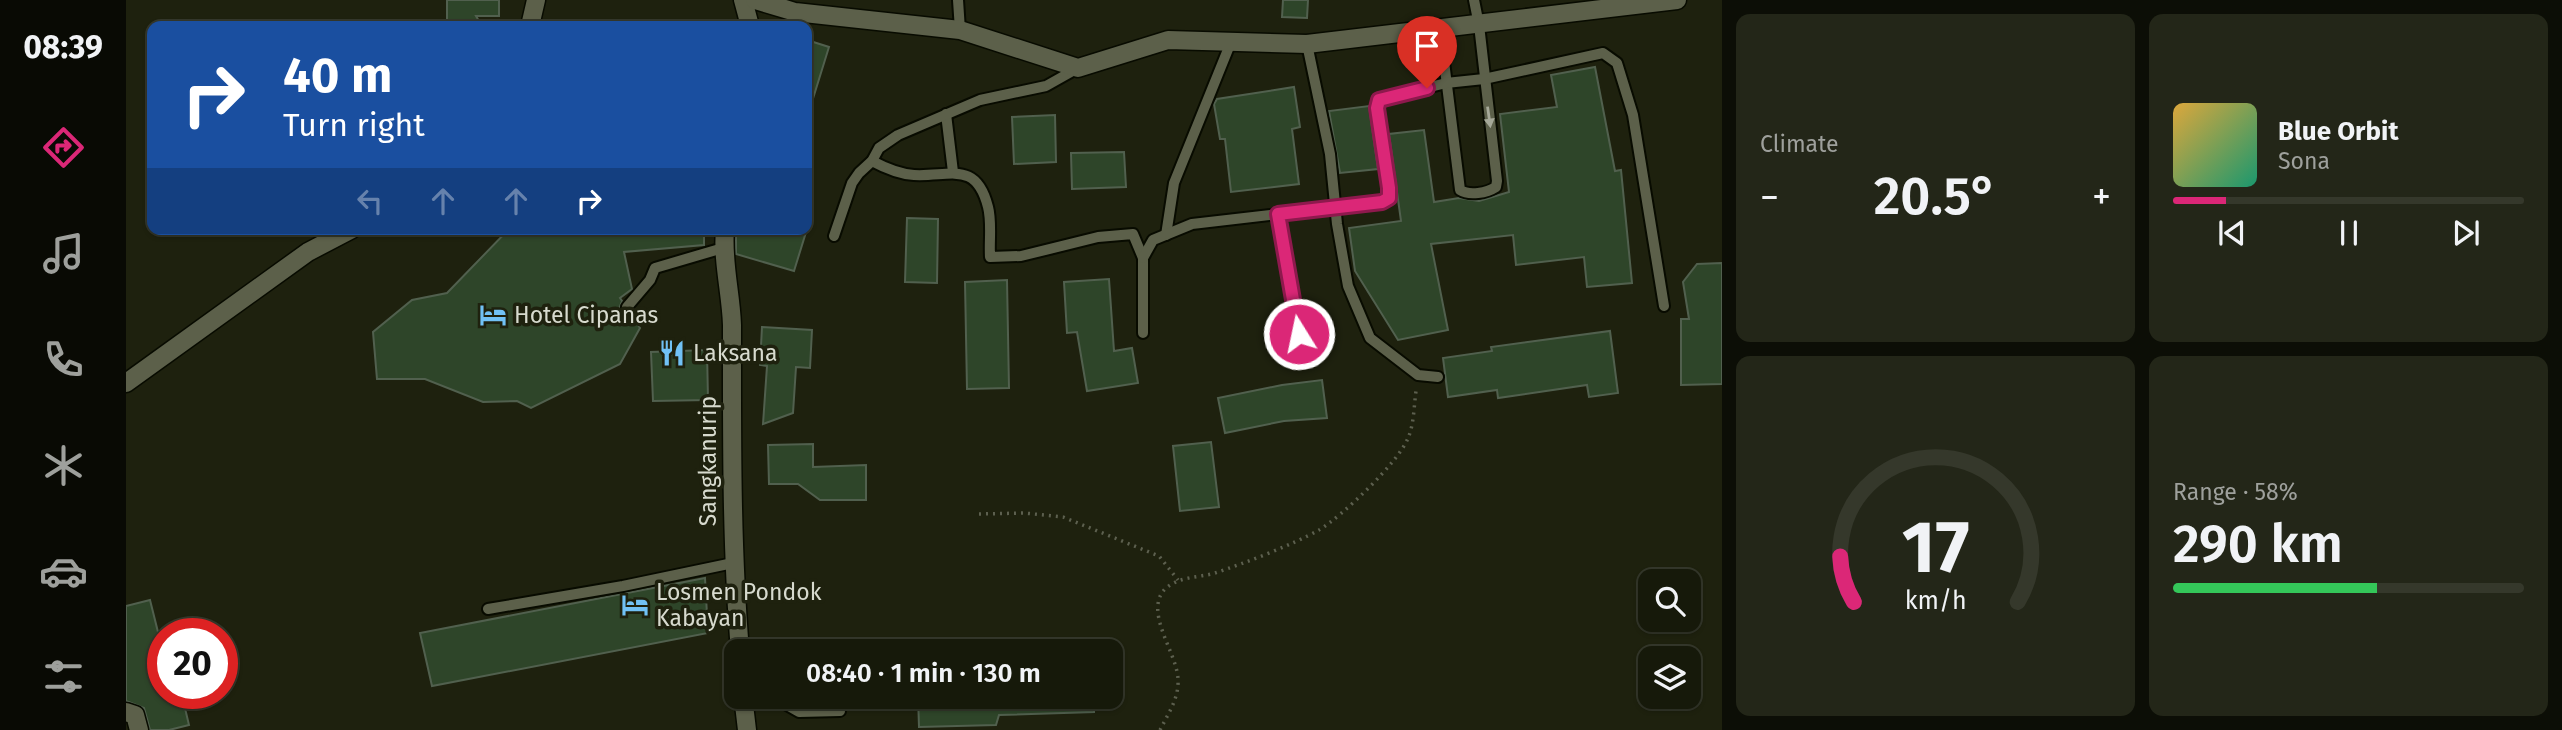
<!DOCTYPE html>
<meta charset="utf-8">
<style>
body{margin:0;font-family:"Fira Sans",sans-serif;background:#232618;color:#f1f3f6;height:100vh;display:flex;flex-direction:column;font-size:26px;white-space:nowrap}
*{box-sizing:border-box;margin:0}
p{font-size:23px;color:#9ea09c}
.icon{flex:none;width:38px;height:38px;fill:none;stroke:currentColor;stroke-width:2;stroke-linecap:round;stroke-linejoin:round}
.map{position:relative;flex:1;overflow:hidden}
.drawer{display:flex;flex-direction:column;gap:14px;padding:14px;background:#0c0e06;width:840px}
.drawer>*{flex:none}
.banner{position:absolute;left:21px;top:21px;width:665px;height:214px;border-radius:14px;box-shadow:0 2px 5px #0004,0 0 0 2px #35382b;background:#1a4fa0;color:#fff;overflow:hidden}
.tools{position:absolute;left:1512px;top:569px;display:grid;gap:14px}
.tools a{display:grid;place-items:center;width:63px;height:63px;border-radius:14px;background:#16190a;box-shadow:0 2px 5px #0004,0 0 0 2px #35382b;font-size:35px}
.speed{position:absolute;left:21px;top:618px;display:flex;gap:14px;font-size:35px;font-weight:700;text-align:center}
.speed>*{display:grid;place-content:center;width:91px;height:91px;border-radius:50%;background:#16190a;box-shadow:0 2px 5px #0004,0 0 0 2px #35382b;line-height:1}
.speed .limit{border:10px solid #d22;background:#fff;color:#111}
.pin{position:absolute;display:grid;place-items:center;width:60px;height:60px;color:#fff;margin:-72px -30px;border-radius:50% 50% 50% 0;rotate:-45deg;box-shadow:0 0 7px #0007}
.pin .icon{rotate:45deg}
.me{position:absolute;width:77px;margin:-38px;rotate:350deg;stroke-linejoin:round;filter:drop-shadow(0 0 5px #0008)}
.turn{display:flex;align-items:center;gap:24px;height:147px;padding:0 21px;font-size:32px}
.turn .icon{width:91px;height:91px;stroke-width:2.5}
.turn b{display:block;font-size:49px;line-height:60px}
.lanes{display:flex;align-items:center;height:66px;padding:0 21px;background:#0003;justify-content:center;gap:35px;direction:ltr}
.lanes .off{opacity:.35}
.big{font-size:52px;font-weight:600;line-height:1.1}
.drawer .widget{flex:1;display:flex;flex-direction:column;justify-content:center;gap:10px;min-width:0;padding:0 24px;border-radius:14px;background:#232618}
.drawer .dial{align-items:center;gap:0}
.dial svg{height:182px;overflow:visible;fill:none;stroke:#35382b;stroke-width:7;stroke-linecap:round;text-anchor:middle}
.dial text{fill:#f1f3f6;stroke:none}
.song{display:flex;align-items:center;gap:21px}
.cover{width:84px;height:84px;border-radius:10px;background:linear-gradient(135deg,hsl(40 70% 55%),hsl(160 70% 35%))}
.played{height:7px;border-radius:4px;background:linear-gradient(90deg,#db2777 15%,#35382b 15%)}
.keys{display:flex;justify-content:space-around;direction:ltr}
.heat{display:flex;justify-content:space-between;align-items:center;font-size:38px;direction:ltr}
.charge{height:10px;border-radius:5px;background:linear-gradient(90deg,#34c759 58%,#35382b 0)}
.drawer .tiles{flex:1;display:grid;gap:14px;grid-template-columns:repeat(2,1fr)}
.trip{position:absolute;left:598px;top:639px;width:399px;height:70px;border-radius:14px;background:#16190a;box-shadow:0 2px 5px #0004,0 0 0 2px #35382b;font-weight:600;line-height:70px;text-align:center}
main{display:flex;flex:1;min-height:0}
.tab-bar{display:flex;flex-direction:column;width:126px;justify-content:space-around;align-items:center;background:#090a04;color:#9ea09c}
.tab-bar .icon{width:49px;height:49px}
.tab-bar .on{color:#db2777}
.tab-bar b{font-size:32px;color:#f1f3f6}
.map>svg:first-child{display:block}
.building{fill:#2e4529;stroke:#51604e;stroke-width:2}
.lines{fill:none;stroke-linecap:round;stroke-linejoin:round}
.service-casing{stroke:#080b00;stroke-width:14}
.minor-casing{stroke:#080b00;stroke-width:21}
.path{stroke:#5d604f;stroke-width:3.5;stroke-dasharray:2 5;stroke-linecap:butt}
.service{stroke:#5c604a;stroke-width:10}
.minor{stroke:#5c604a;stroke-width:18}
.oneway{fill:#a6a999}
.route-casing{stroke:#8e194d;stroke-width:18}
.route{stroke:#db2777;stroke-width:12}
.labels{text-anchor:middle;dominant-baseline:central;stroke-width:7;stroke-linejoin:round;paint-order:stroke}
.poi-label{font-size:23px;fill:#d7dace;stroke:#1e210e;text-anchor:start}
.street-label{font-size:23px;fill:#d7dace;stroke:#1e210e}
</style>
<main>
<nav class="tab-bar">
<b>08:39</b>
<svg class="icon on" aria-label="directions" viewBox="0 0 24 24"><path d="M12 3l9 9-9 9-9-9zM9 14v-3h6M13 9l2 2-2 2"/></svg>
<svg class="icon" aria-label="music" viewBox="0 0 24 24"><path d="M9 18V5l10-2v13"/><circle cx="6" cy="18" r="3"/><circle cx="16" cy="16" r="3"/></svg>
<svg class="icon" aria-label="phone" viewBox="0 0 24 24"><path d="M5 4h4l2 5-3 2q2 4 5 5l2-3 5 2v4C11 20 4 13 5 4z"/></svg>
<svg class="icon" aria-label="climate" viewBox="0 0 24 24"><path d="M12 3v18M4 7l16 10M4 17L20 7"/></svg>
<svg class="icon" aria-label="car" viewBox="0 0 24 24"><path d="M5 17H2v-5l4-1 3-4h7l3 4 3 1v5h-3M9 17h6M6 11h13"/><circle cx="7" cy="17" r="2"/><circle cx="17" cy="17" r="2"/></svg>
<svg class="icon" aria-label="filters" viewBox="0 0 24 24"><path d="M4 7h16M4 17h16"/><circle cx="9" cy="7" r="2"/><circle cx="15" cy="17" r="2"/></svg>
</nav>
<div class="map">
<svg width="1596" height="730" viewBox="0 0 1596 730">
<rect width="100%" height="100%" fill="#1e210e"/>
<!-- building -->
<g class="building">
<path d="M321,0H373V16H350L356,26H321Z"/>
<path d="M1157,0H1182L1181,18L1156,17Z"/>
<path d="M681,40L703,47L685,105H681Z"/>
<path d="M1469,67L1489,171L1495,170L1506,283L1461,287L1458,257L1390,265L1387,235L1305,244L1322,330L1272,340L1229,271L1223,228L1275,221L1263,134L1298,130L1308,202L1333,198L1353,201L1383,192L1374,114L1431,107L1425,75Z"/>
<path d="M1168,87L1174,127L1166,129L1173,184L1105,192L1099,139H1094L1088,104L1091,99Z"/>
<path d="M1243,106L1252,169L1214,173L1203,111Z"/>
<path d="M929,115L930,162L888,164L886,117Z"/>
<path d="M998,152L1000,187L946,189L945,153Z"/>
<path d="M781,218L812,219L811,283L779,282Z"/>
<path d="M383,229H578V245L498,252L506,289L494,298L496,301L493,309L499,315L505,314L514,328L494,364L405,408L391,401L357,402L299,379H251L247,332L286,300L321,293Z"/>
<path d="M610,229H681L668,271L610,254Z"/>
<path d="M1596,263V384L1555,385V319H1563L1557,282L1571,264Z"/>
<path d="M983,279L988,351L1006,348L1012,383L961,391L951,332L941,333L938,282Z"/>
<path d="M881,280L883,388L841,389L839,282Z"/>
<path d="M636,327L686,330L684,368L670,367L667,413L637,424L641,366L634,365Z"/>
<path d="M1484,331L1492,393L1463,397L1461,385L1372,398L1371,390L1322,397L1317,358L1366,351L1365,347Z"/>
<path d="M581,350L582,400L527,401L525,352Z"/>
<path d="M1196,380L1201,418L1158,421L1099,433L1092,398L1156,385Z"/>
<path d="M1085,442L1093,507L1054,511L1047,446Z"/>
<path d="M687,444V467L740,465V500H694L672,484H643L642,445Z"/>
<path d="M579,578L582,633L306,686L294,633Z"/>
<path d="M24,600L32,632L37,631V693H53L55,705L58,704L63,725L43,730H24L18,708L0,701V606Z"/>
<path d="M792,696H968V712L873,715L870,725L793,727Z"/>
</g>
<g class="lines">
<!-- service casing -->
<g class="service-casing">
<g id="service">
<path d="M832,0L834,30"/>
<path d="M1314,29L1334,190C1343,196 1361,193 1370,187L1371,181L1353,25L1348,0"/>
<path d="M1181,44L1204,154L1211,224L1222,286L1244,338L1292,375L1312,377"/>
<path d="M820,114L827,172"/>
<path d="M746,161C759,168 772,174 788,175C824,177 850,160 862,207C866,222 863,241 864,257L895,256L972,237L1007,234L1017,258V333"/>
<path d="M1152,214L1178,358"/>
<path d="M1040,235L1048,183L1105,42"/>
<path d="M708,236L726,183L733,173L746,161L753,148L772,135L854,100L920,86L952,68"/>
<path d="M1017,258L1027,240L1066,224L1256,202L1263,198V188L1251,108L1253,100L1320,83L1358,79L1477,53L1491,63L1507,115L1538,306"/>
<path d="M501,307L524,280L529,268L597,248"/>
<path d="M362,609L497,586L607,563"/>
<path d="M645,696L673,712L714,711"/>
</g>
</g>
<!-- minor casing -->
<g class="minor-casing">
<g id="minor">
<path d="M617,0L624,26"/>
<path d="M629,0L669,12L834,30L952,68L1042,40L1181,44L1551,0"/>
<path d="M404,26L410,0"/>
<path d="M599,229C596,261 605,293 606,325C606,434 605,542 614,651"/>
<path d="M0,383L182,252L226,229"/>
<path d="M617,696L621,730"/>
<path d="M0,712L9,715L13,730"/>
</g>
</g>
<!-- path -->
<g class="path">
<path d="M853,514L898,513L937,517L1033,556L1052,580"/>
<path d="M1034,730C1042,714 1053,698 1052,680C1052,654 1017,612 1039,589C1053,576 1072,578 1089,573C1119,563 1166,545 1193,530C1215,517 1273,462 1282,438C1288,425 1288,405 1290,391"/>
</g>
<!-- service -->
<use href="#service" class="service"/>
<!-- minor -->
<use href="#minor" class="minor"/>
</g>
<!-- one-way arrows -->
<defs><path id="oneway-solid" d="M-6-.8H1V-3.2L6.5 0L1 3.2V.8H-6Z" transform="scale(1.75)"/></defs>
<use class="oneway" href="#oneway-solid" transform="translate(1363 117) rotate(82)"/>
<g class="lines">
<!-- route casing -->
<g class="route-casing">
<path id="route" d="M1173,334L1152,214L1256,202L1263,198V188L1251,108L1253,100L1301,88"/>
</g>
<!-- route -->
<use href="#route" class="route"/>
</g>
<!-- icons -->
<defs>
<g id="hotel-bare" transform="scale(2.1)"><path d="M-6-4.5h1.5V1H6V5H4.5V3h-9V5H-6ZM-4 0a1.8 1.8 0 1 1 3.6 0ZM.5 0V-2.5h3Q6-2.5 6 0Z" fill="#71c1f5" stroke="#1e210e" stroke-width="2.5" paint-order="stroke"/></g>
<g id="restaurant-bare" transform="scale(2.1)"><path d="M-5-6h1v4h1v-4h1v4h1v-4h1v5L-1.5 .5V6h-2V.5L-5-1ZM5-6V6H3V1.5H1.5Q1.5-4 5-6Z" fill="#71c1f5" stroke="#1e210e" stroke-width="2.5" paint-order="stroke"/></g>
</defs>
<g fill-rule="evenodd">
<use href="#hotel-bare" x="367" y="315"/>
<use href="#restaurant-bare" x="546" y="353"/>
<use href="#hotel-bare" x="509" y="605"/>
</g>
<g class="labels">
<!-- poi labels -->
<g class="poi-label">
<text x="388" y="315">Hotel Cipanas</text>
<text x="567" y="353">Laksana</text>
<text x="530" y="592">Losmen Pondok<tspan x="530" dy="26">Kabayan</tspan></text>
</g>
<!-- street labels -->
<g class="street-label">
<text transform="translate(582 461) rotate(-90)">Sangkanurip</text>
</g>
</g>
</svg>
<div class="tools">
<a><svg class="icon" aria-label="search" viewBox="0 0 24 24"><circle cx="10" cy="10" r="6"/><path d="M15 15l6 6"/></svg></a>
<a><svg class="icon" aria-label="layers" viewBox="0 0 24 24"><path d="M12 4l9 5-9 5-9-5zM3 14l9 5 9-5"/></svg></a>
</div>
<div class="speed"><div class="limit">20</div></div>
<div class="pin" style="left:1301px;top:88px;background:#d93025"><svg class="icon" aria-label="arrive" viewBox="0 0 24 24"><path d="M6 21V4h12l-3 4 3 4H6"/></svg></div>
<svg class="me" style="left:1173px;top:334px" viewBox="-20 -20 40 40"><circle r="17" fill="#db2777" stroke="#fff" stroke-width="3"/><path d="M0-11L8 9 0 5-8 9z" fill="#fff"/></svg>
<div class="trip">08:40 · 1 min · 130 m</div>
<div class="banner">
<div class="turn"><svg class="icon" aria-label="right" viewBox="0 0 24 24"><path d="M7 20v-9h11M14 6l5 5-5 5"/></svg><div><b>40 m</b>Turn right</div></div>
<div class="lanes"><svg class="icon off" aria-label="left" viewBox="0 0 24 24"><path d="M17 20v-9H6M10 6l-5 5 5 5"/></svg><svg class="icon off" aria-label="ahead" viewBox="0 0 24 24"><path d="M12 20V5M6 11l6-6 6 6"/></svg><svg class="icon off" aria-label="ahead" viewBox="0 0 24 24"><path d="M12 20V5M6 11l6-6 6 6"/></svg><svg class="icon" aria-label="right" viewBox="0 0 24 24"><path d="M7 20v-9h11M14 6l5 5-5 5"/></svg></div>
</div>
</div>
<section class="drawer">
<div class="tiles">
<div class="widget"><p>Climate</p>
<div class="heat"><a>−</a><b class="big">20.5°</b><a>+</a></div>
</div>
<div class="widget">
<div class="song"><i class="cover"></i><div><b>Blue Orbit</b><p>Sona</p></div></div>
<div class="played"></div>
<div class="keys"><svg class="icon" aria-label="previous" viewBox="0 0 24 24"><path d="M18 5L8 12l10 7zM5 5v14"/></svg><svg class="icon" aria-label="pause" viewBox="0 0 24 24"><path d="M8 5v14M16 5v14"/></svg><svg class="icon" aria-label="next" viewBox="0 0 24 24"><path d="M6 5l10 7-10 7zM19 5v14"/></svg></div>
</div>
<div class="widget dial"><svg viewBox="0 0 100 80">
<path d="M14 69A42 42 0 1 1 86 69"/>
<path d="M14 69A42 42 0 0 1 8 49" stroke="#db2777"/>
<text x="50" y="56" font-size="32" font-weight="700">17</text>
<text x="50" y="72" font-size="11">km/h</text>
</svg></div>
<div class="widget"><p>Range · 58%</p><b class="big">290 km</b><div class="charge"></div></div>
</div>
</section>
</main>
